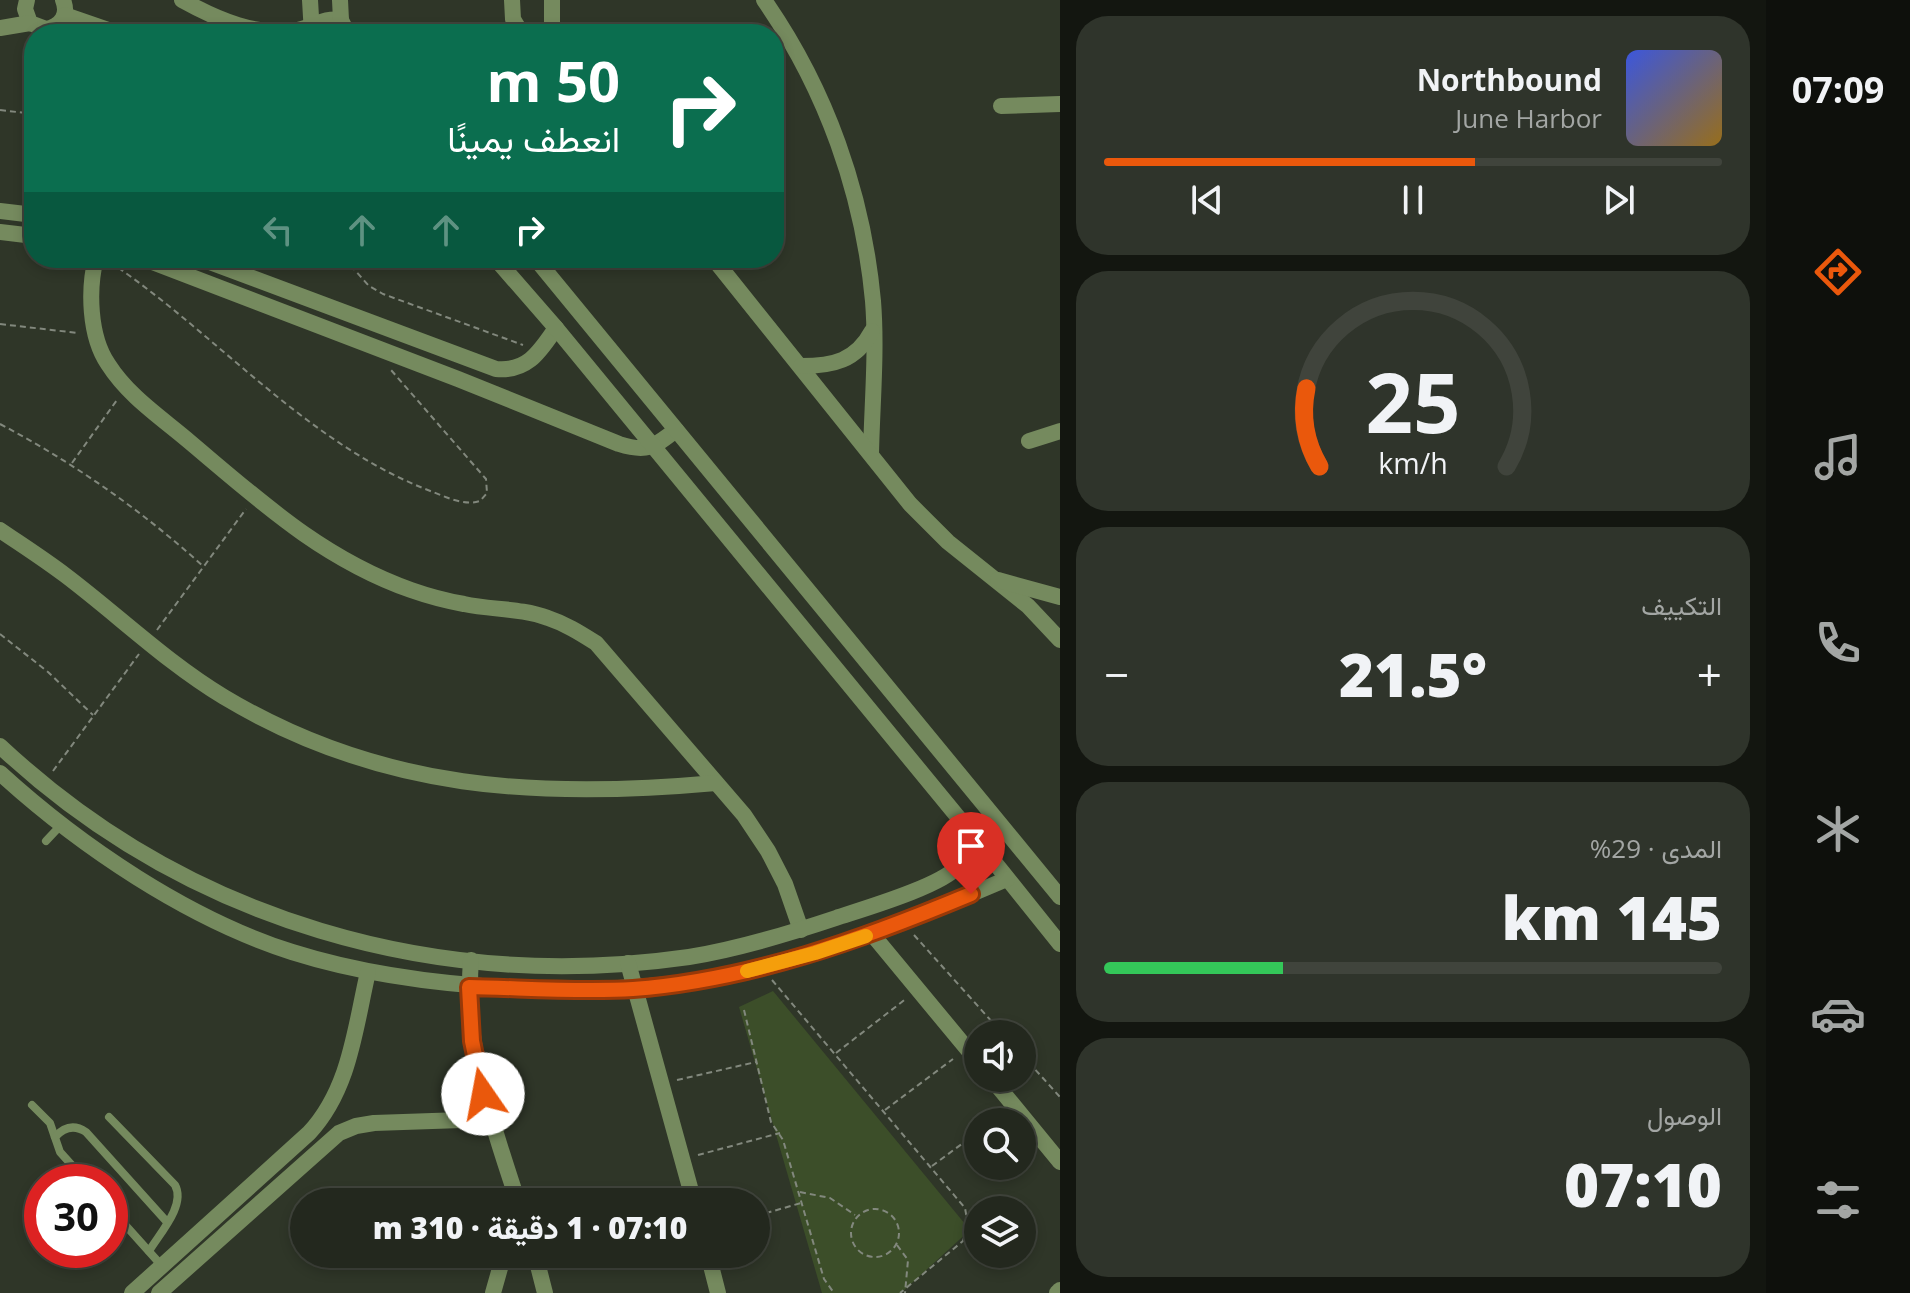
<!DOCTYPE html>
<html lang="ar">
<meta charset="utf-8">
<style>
body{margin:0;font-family:"Open Sans",Vazirmatn,sans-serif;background:#2f342b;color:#f1f3f6;direction:rtl;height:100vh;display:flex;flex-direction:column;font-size:30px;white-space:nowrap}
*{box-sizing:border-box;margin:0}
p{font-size:26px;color:#a3a6a4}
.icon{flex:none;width:44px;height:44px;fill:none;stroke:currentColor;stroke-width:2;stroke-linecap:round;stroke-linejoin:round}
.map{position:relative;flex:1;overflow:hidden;direction:ltr}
.details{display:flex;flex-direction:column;gap:16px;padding:16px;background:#131610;width:706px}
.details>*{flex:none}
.guide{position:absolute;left:24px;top:24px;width:760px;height:244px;border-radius:32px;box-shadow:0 4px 12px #0003,0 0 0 2px #40443c;direction:rtl;background:#0b6e4f;color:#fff;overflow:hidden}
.controls{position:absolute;left:964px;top:1020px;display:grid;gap:16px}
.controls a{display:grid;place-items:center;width:72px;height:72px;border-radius:50%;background:#23281e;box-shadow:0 4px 12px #0003,0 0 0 2px #40443c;font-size:40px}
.speed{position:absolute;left:24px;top:1164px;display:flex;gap:16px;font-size:40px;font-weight:700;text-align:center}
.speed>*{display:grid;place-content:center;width:104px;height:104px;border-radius:50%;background:#23281e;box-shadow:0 4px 12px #0003,0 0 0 2px #40443c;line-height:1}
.speed .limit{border:12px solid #d22;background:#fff;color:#111}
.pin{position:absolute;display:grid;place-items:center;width:68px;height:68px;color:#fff;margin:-82px -34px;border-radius:50% 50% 50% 0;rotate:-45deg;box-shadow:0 0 8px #0007}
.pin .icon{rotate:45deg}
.me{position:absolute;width:88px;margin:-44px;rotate:348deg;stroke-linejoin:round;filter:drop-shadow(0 0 6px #0008)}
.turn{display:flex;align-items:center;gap:28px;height:168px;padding:0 32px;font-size:36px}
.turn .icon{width:104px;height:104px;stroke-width:2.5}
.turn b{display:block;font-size:56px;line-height:68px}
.lanes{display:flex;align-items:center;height:76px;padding:0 32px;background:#0003;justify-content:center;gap:40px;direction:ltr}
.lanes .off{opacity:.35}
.big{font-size:60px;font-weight:800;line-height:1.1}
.details .widget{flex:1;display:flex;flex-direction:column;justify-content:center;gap:12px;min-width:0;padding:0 28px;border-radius:32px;background:#2f342b}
.details .dial{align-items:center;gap:0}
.dial svg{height:208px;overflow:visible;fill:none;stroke:#40443c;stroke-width:7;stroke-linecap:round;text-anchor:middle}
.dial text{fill:#f1f3f6;stroke:none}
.song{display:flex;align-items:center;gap:24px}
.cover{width:96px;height:96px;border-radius:12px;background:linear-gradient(135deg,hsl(230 70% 55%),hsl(40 70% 35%))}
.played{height:8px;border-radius:4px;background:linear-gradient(90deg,#ea580c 60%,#40443c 60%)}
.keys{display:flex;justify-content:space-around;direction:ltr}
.heat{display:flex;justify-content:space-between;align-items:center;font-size:44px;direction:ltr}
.charge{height:12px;border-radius:6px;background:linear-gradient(90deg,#34c759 29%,#40443c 0)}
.trip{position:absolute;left:290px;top:1188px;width:480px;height:80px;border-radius:40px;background:#23281e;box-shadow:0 4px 12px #0003,0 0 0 2px #40443c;font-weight:800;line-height:80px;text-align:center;direction:rtl}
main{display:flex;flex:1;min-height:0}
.tabs{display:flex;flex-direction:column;width:144px;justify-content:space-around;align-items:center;background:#0e100c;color:#a3a6a4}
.tabs .icon{width:56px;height:56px}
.tabs .selected{color:#ea580c}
.tabs b{font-size:36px;color:#f1f3f6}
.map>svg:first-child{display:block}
.green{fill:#3c4e29}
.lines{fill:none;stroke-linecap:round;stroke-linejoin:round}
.path{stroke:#82887d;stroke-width:2;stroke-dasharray:6 4;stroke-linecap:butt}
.service{stroke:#758a5e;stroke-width:8}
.minor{stroke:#758a5e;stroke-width:16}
.route-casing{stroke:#983908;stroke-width:20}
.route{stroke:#ea580c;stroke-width:14}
.slow{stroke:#f59e0b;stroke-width:14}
</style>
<main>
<nav class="tabs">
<b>07:09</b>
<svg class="icon selected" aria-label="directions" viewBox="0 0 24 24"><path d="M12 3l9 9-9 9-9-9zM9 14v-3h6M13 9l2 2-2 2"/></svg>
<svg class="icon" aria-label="music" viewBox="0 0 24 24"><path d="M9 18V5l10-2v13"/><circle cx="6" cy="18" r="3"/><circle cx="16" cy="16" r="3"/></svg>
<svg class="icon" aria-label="phone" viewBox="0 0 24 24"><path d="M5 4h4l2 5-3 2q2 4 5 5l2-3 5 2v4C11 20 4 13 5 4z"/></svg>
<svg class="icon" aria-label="climate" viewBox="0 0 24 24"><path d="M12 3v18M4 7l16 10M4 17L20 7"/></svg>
<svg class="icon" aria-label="car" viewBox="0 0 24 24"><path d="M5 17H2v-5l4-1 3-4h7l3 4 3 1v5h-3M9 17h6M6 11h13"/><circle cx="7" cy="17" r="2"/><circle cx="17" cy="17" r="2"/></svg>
<svg class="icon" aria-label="filters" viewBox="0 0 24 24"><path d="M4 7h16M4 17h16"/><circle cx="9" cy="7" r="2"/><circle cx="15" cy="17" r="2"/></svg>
</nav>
<section class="details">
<div class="widget">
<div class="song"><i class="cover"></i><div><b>Northbound</b><p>June Harbor</p></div></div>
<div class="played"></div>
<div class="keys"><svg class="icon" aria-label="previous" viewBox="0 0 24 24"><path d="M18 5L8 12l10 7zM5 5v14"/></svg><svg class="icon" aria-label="pause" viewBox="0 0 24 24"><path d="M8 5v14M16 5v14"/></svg><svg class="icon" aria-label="next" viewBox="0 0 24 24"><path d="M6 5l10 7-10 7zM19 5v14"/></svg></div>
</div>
<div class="widget dial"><svg viewBox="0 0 100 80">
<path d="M14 69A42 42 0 1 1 86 69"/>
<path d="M14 69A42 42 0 0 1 9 39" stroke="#ea580c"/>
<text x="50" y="56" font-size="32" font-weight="700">25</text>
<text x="50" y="72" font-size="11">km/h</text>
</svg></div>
<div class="widget"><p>التكييف</p>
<div class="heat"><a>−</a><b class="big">21.5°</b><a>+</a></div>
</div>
<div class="widget"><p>المدى · 29%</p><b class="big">145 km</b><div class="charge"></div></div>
<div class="widget"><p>الوصول</p><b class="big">07:10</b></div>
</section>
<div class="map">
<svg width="1060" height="1293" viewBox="0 0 1060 1293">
<rect width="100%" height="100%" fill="#2f3628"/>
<!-- green -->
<path class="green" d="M773,991L970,1230L901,1293H822L739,1007Z"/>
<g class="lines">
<!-- path -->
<g class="path">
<path d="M0,110L34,114"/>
<path d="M344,258L369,286L383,294L523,345"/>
<path d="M110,262C218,335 309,446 433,492C448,498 465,506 480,501L487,493L486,479L391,370"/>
<path d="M0,324L78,333"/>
<path d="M0,424C74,463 141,510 203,566"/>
<path d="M72,463L117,400"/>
<path d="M157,630L246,509"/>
<path d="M0,634L48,672L93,715"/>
<path d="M53,771L139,654"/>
<path d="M914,935L1003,1034"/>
<path d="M772,980L965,1208L968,1225L963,1241L900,1293"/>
<path d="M744,1010L771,1122L783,1140L824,1279L834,1293"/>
<path d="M836,1053L907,998"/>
<path d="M1022,1055L1060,1097"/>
<path d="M677,1080L756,1062"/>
<path d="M885,1110L953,1059"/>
<path d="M992,1122L1001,1116"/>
<path d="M698,1155L780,1133"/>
<path d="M932,1166L978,1132"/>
<path d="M800,1192L830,1198L855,1215"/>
<circle cx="875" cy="1233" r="24"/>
<path d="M756,1216L801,1203"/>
<path d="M897,1245L908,1260L905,1293"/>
</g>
<!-- service -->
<g class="service">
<path d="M46,841L61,825"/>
<path d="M32,1105L50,1123L60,1152L87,1182"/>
<path d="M109,1117L175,1185C186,1205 160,1233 149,1251"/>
<path d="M55,1137C64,1127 74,1124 86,1132L167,1222"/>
<path d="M110,1208L162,1266"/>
</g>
<!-- minor -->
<g class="minor">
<path d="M27,0L25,9L30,23L46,29C61,26 69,15 63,0"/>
<path d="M182,0C218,20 257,37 298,30C314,27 324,17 341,20"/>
<path d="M310,0L312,34"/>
<path d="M340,0L341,20L348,34"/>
<path d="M512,0L513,19L522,34"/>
<path d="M764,0C826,89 863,193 873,301C877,351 872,405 871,454"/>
<path d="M65,15L120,34"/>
<path d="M0,28L30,23"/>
<path d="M552,34V0"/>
<path d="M1001,106L1060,104"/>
<path d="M0,211L34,215"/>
<path d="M0,232L34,236"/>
<path d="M96,258C88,289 89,336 108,364C129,397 162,418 191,443C261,502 323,559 411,590C428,596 447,601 464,604C492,610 521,608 548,618C566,624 580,633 596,643L744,815L768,851L785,884L801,930"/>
<path d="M142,258L458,379L619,444C647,453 654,447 676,430"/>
<path d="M199,258L496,369C528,372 540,351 556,328"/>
<path d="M495,258L556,328L971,833L1060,944"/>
<path d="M535,258L1060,897"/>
<path d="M713,258L910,504L948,542L1028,606L1060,640"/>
<path d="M801,366C833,366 856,361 872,331"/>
<path d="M1029,441L1060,431"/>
<path d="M0,530C22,545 44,559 65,575C118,615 166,662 224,697C381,791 539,799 716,783"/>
<path d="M998,580L1060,597"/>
<path d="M0,746C187,921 437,993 689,957C739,949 788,934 836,918C863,909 942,886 958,866C966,857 968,844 971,833"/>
<path d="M0,773C80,846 188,919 292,952C371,977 453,986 535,989C613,991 688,986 763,968C847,947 927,913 1007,879"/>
<path d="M872,934L978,1062"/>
<path d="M471,960C464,1048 491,1119 518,1202"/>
<path d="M628,963L694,1202"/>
<path d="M991,1078L1060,1162"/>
<path d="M535,1254L545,1293"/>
<path d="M708,1254L718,1293"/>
<path d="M132,1293L309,1133C350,1089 355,1028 368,972"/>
<path d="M159,1293L339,1133L356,1126L374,1123L491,1119"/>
<path d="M493,1293L504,1254"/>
<path d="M1057,1293L1060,1290"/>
</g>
</g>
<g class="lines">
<!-- route casing -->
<g class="route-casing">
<path id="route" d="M483,1094L472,1041L469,987C523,988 579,992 633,989C751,980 863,939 971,894"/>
</g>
<!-- route -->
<use href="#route" class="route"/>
<!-- slow -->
<path class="slow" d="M747,971L815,953L866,936"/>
</g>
</svg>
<div class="controls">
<a><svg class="icon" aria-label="sound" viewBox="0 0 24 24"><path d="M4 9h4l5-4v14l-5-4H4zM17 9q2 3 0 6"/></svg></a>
<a><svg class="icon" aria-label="search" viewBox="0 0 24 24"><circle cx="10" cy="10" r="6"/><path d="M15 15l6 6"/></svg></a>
<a><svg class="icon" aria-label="layers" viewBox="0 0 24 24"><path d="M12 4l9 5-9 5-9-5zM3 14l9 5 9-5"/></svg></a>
</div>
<div class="speed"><div class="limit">30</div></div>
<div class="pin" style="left:971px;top:894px;background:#d93025"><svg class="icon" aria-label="arrive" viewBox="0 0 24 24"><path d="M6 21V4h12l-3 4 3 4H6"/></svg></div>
<svg class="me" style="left:483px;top:1094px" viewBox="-20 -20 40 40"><circle r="19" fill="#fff"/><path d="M0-13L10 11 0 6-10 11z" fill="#ea580c"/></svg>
<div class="trip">07:10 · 1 دقيقة · 310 m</div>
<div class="guide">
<div class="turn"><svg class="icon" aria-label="right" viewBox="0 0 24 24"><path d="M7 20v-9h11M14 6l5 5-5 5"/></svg><div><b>50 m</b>انعطف يمينًا</div></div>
<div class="lanes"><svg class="icon off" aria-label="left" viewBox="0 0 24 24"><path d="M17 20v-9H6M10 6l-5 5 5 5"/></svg><svg class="icon off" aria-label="ahead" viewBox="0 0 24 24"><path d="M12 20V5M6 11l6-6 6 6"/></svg><svg class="icon off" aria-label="ahead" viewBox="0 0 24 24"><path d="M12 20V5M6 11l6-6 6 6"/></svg><svg class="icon" aria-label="right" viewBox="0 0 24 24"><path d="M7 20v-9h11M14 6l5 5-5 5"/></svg></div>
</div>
</div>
</main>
